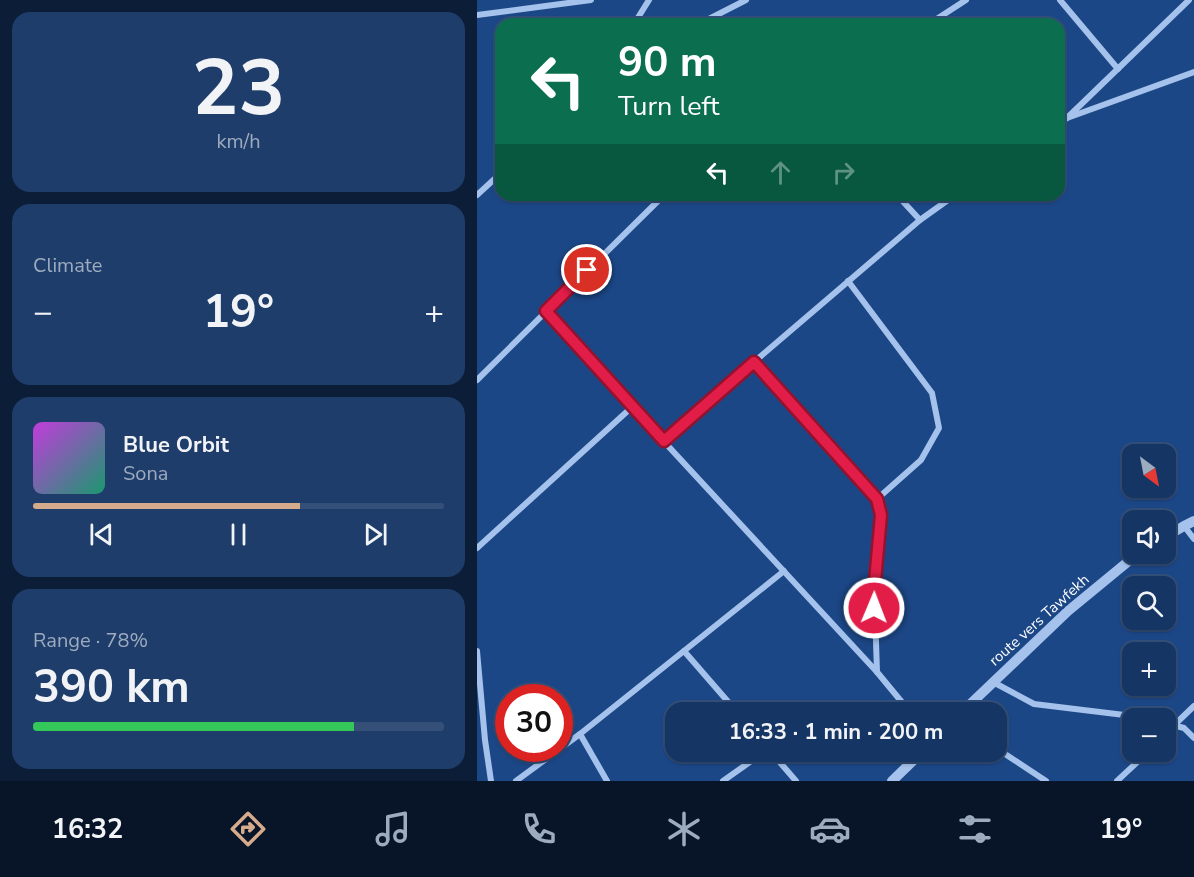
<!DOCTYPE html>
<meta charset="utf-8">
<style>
body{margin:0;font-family:"Nunito Sans",sans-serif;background:#1e3d6b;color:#f1f3f6;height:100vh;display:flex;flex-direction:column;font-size:22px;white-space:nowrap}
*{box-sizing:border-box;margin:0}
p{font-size:20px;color:#9dabbf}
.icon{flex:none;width:33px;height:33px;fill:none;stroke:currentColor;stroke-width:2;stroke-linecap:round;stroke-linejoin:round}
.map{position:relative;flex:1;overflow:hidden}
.sheet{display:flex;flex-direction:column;gap:12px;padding:12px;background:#0c1d38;width:477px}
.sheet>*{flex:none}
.hud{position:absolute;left:18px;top:18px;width:570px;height:183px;border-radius:18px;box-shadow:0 2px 4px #0004,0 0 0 2px #345079;background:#0b6e4f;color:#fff;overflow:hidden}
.needle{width:39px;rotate:148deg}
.buttons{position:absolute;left:645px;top:444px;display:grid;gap:12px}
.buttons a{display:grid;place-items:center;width:54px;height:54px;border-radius:12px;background:#153565;box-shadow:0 2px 4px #0004,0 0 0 2px #345079;font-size:30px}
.speed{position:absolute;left:18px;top:684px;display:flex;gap:12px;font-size:30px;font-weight:700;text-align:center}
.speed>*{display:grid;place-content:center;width:78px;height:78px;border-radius:50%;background:#153565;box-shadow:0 2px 4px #0004,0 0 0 2px #345079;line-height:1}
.speed .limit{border:9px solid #d22;background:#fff;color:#111}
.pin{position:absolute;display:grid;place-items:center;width:51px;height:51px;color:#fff;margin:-26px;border:3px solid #fff;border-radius:50%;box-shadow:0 2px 6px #0007}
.me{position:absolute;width:66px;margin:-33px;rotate:1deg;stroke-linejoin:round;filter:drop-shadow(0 0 4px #0008)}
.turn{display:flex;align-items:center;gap:21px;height:126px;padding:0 24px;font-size:27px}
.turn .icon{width:78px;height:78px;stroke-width:2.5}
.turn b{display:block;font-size:42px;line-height:51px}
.lanes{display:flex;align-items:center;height:57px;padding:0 24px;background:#0003;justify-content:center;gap:30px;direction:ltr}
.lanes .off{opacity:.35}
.big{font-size:45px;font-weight:700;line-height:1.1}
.sheet .widget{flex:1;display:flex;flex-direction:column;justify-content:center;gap:9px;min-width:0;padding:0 21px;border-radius:18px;background:#1e3d6b}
.sheet .dial{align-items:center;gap:0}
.dial b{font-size:78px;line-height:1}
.song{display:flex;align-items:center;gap:18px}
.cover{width:72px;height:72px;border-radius:9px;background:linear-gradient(135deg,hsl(290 70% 55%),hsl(160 70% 35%))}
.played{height:6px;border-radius:3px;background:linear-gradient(90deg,#d6ab8b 65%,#345079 65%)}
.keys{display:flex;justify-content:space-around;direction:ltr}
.heat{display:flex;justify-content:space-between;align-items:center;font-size:33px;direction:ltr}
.charge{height:9px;border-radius:4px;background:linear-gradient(90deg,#34c759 78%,#345079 0)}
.trip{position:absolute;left:188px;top:702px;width:342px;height:60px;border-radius:18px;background:#153565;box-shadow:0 2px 4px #0004,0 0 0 2px #345079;font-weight:700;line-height:60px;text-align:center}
.dock{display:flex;height:96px;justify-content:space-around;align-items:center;background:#081528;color:#9dabbf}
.dock .icon{width:42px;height:42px}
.dock .on{color:#d6ab8b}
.dock b{font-size:27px;color:#f1f3f6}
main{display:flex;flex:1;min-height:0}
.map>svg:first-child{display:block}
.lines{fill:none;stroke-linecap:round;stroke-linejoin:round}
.minor{stroke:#a4c2eb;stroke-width:6}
.tertiary{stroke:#a4c2eb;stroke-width:10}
.route-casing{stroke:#92132f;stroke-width:15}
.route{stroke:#e11d48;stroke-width:10}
.labels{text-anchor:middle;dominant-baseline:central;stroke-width:6;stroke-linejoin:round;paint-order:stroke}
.street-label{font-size:15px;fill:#fff;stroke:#1c4787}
</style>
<main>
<section class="sheet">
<div class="widget dial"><b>23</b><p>km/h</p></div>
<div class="widget"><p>Climate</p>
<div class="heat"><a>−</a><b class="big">19°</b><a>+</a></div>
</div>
<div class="widget">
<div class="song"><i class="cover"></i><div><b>Blue Orbit</b><p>Sona</p></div></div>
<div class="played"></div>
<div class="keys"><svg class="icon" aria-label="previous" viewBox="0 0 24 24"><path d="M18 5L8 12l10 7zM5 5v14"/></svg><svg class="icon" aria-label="pause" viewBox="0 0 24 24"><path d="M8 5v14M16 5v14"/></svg><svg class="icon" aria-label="next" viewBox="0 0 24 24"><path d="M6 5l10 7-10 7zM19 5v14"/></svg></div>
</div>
<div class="widget"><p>Range · 78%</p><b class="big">390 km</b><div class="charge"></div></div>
</section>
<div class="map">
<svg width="717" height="781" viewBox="0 0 717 781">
<rect width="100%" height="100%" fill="#1c4787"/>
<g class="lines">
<!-- minor -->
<g class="minor">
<path d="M583,0L641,69"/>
<path d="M0,15L114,0"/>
<path d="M157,24L172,0"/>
<path d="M222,24L269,0"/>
<path d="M452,24L489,0"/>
<path d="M590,118L712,0"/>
<path d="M582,123L590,118L717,72"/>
<path d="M0,195L24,173"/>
<path d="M420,195L443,220"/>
<path d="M371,281L455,393L462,428L444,460L400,499"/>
<path d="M69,311L155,407L400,672L433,712"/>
<path d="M277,362L400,499L404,515L397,581L400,672"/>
<path d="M0,380L187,195"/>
<path d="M187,441L277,362L443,220L478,195"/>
<path d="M707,526L717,539"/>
<path d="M0,548L155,407"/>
<path d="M0,651L8,740L14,781"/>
<path d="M207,651L260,712"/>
<path d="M516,682L557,704L672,718"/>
<path d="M688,723L707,728L717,738"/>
<path d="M103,734L130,781"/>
<path d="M688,734L717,706"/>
<path d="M519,748L569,781"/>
<path d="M294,752L319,781"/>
<path d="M39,781L103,734L307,571"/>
<path d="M246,781L287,752"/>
<path d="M640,781L671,752"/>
</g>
<!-- tertiary -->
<g class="tertiary">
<path d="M688,537L707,526L717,521"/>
<path d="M485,712L591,611L653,560L664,554"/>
<path d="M415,781L445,752"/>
</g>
</g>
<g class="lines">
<!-- route casing -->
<g class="route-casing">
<path id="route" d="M110,270L69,311L187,441L277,362L400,499L404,515L398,581L397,608"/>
</g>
<!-- route -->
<use href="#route" class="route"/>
</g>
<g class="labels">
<!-- street labels -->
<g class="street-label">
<text transform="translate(562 620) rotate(-42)">route vers Tawfekh</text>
</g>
</g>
</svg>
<div class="buttons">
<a><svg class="needle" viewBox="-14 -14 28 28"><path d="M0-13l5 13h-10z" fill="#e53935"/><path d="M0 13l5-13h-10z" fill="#9dabbf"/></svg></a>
<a><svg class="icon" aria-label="sound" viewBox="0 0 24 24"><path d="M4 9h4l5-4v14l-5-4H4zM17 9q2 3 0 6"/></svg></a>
<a><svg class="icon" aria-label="search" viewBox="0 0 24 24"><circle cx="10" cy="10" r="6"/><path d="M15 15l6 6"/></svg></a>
<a>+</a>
<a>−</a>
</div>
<div class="speed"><div class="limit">30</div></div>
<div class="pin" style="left:110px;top:270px;background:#d93025"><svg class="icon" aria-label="arrive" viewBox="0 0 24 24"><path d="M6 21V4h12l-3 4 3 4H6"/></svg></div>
<svg class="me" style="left:397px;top:608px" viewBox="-20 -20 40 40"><circle r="17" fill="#e11d48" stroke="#fff" stroke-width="3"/><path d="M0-11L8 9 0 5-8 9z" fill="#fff"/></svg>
<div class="trip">16:33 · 1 min · 200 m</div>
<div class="hud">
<div class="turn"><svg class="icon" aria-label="left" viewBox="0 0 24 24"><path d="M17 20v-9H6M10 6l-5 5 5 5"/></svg><div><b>90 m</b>Turn left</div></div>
<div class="lanes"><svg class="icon" aria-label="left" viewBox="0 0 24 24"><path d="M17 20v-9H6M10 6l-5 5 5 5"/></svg><svg class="icon off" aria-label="ahead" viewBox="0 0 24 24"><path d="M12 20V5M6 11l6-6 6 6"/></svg><svg class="icon off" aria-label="right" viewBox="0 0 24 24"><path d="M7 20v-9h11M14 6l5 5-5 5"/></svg></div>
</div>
</div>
</main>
<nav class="dock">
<b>16:32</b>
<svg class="icon on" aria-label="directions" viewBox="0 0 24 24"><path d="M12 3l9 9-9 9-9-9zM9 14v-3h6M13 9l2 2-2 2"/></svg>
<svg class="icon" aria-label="music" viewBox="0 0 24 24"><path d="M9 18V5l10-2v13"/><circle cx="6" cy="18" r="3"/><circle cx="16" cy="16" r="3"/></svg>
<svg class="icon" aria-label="phone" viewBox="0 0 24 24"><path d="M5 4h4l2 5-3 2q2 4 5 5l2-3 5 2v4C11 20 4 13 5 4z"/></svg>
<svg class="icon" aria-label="climate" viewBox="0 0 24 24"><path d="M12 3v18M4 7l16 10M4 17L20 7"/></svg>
<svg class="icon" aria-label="car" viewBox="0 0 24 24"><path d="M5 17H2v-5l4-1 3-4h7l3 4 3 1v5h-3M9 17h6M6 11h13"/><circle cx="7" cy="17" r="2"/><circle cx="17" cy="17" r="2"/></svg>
<svg class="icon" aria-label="filters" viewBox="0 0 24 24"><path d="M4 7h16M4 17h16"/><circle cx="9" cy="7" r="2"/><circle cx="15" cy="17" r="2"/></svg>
<b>19°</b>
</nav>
